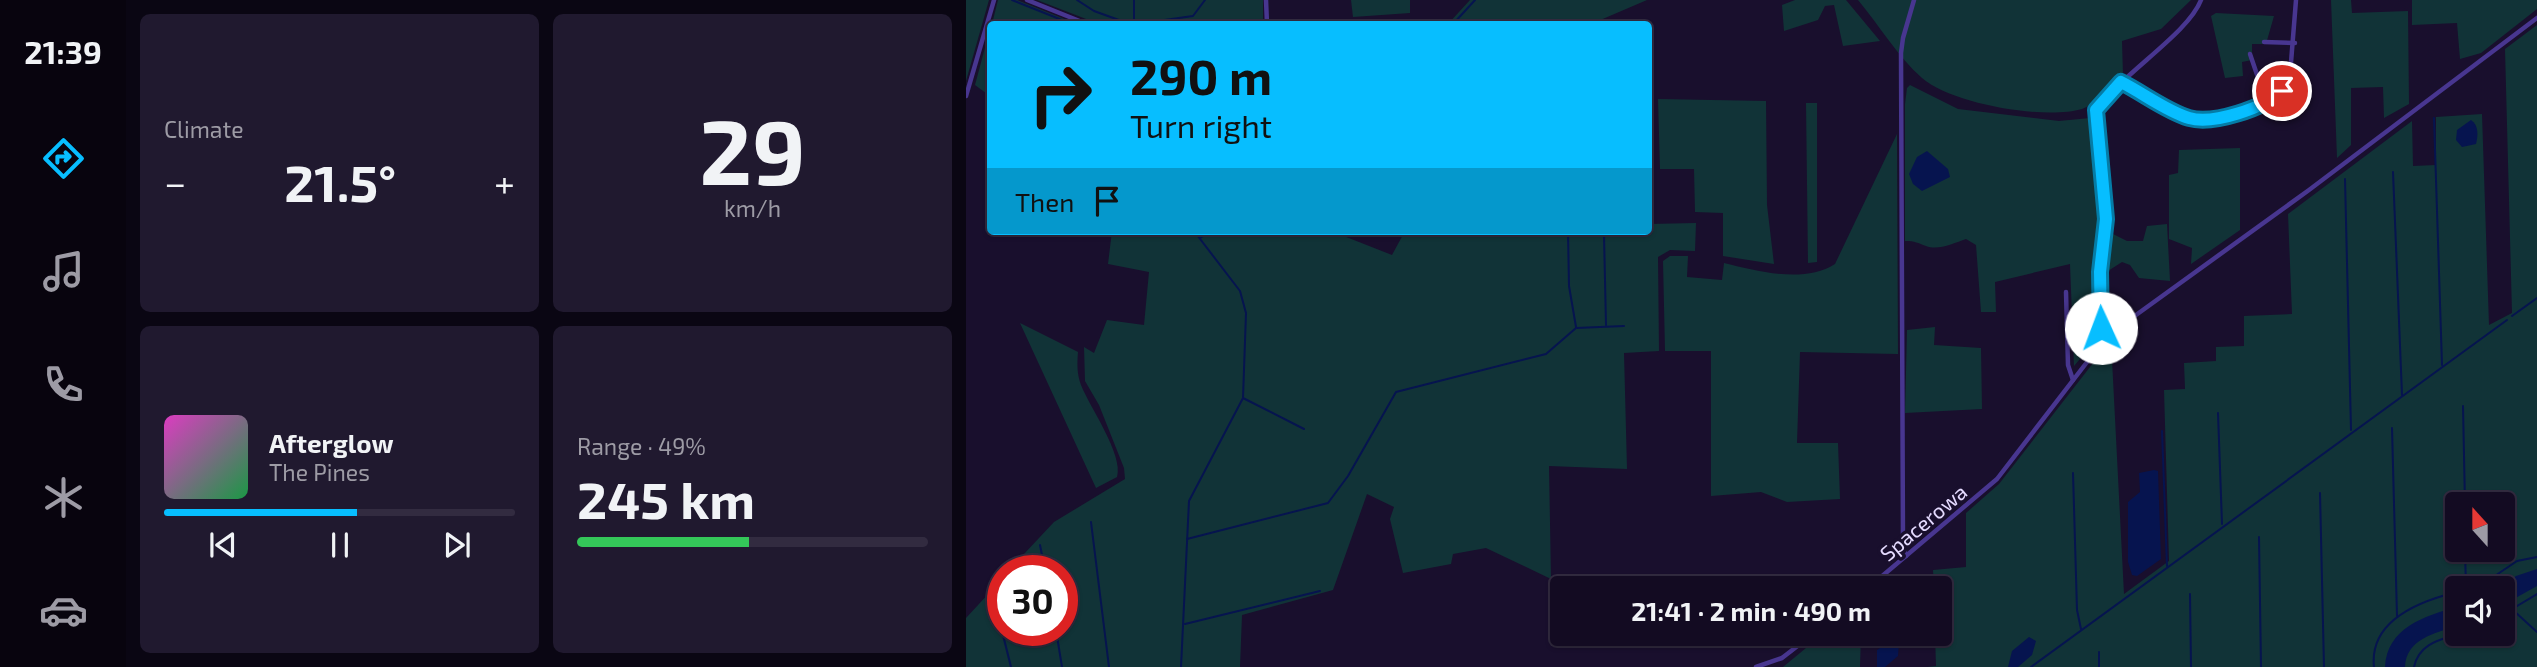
<!DOCTYPE html>
<meta charset="utf-8">
<style>
body{margin:0;font-family:"Exo 2",sans-serif;background:#20192f;color:#f1f3f6;height:100vh;display:flex;flex-direction:column;font-size:26px;white-space:nowrap}
*{box-sizing:border-box;margin:0}
p{font-size:23px;color:#9d9ba5}
.icon{flex:none;width:38px;height:38px;fill:none;stroke:currentColor;stroke-width:2;stroke-linecap:round;stroke-linejoin:round}
.map{position:relative;flex:1;overflow:hidden}
.side{display:flex;flex-direction:column;gap:14px;padding:14px;background:#0a0613;width:840px}
.side>*{flex:none}
.banner{position:absolute;left:21px;top:21px;width:665px;height:214px;border-radius:7px;box-shadow:0 2px 5px #0004,0 0 0 2px #322b40;background:#07beff;color:#111;overflow:hidden}
.needle{width:46px;rotate:339deg}
.buttons{position:absolute;left:1479px;top:492px;display:grid;gap:14px}
.buttons a{display:grid;place-items:center;width:70px;height:70px;border-radius:7px;background:#130b22;box-shadow:0 2px 5px #0004,0 0 0 2px #322b40;font-size:35px}
.speed{position:absolute;left:21px;top:555px;display:flex;gap:14px;font-size:35px;font-weight:700;text-align:center}
.speed>*{display:grid;place-content:center;width:91px;height:91px;border-radius:50%;background:#130b22;box-shadow:0 2px 5px #0004,0 0 0 2px #322b40;line-height:1}
.speed .limit{border:10px solid #d22;background:#fff;color:#111}
.pin{position:absolute;display:grid;place-items:center;width:60px;height:60px;color:#fff;margin:-30px;border:4px solid #fff;border-radius:50%;box-shadow:0 2px 7px #0007}
.me{position:absolute;width:77px;margin:-38px;rotate:358deg;stroke-linejoin:round;filter:drop-shadow(0 0 5px #0008)}
.turn{display:flex;align-items:center;gap:24px;height:147px;padding:0 28px;font-size:32px}
.turn .icon{width:91px;height:91px;stroke-width:2.5}
.turn b{display:block;font-size:49px;line-height:60px}
.then{display:flex;align-items:center;height:66px;padding:0 28px;background:#0003;gap:14px;font-size:26px}
.big{font-size:52px;font-weight:700;line-height:1.1}
.side .tile{flex:1;display:flex;flex-direction:column;justify-content:center;gap:10px;min-width:0;padding:0 24px;border-radius:10px;background:#20192f}
.side .dial{align-items:center;gap:0}
.dial b{font-size:91px;line-height:1}
.song{display:flex;align-items:center;gap:21px}
.cover{width:84px;height:84px;border-radius:10px;background:linear-gradient(135deg,hsl(310 70% 55%),hsl(140 70% 35%))}
.played{height:7px;border-radius:4px;background:linear-gradient(90deg,#07beff 55%,#322b40 55%)}
.keys{display:flex;justify-content:space-around;direction:ltr}
.heat{display:flex;justify-content:space-between;align-items:center;font-size:38px;direction:ltr}
.charge{height:10px;border-radius:5px;background:linear-gradient(90deg,#34c759 49%,#322b40 0)}
.side .tiles{flex:1;display:grid;gap:14px;grid-template-columns:repeat(2,1fr)}
.trip{position:absolute;left:584px;top:576px;width:402px;height:70px;border-radius:7px;background:#130b22;box-shadow:0 2px 5px #0004,0 0 0 2px #322b40;font-weight:700;line-height:70px;text-align:center}
main{display:flex;flex:1;min-height:0}
.tabs{display:flex;flex-direction:column;width:126px;justify-content:space-around;align-items:center;background:#08040e;color:#9d9ba5}
.tabs .icon{width:49px;height:49px}
.tabs .active{color:#07beff}
.tabs b{font-size:32px;color:#f1f3f6}
.map>svg:first-child{display:block}
.green{fill:#113337;fill-rule:evenodd}
.water{fill:#06144f}
.lines{fill:none;stroke-linecap:round;stroke-linejoin:round}
.stream{stroke:#06144f;stroke-width:2}
.minor{stroke:#483690;stroke-width:4.5}
.route-casing{stroke:#057ca6;stroke-width:18}
.route{stroke:#07beff;stroke-width:12}
.labels{text-anchor:middle;dominant-baseline:central;stroke-width:7;stroke-linejoin:round;paint-order:stroke}
.street-label{font-size:21px;fill:#e5dbff;stroke:#190f2d}
</style>
<main>
<nav class="tabs">
<b>21:39</b>
<svg class="icon active" aria-label="directions" viewBox="0 0 24 24"><path d="M12 3l9 9-9 9-9-9zM9 14v-3h6M13 9l2 2-2 2"/></svg>
<svg class="icon" aria-label="music" viewBox="0 0 24 24"><path d="M9 18V5l10-2v13"/><circle cx="6" cy="18" r="3"/><circle cx="16" cy="16" r="3"/></svg>
<svg class="icon" aria-label="phone" viewBox="0 0 24 24"><path d="M5 4h4l2 5-3 2q2 4 5 5l2-3 5 2v4C11 20 4 13 5 4z"/></svg>
<svg class="icon" aria-label="climate" viewBox="0 0 24 24"><path d="M12 3v18M4 7l16 10M4 17L20 7"/></svg>
<svg class="icon" aria-label="car" viewBox="0 0 24 24"><path d="M5 17H2v-5l4-1 3-4h7l3 4 3 1v5h-3M9 17h6M6 11h13"/><circle cx="7" cy="17" r="2"/><circle cx="17" cy="17" r="2"/></svg>
</nav>
<section class="side">
<div class="tiles">
<div class="tile"><p>Climate</p>
<div class="heat"><a>−</a><b class="big">21.5°</b><a>+</a></div>
</div>
<div class="tile dial"><b>29</b><p>km/h</p></div>
<div class="tile">
<div class="song"><i class="cover"></i><div><b>Afterglow</b><p>The Pines</p></div></div>
<div class="played"></div>
<div class="keys"><svg class="icon" aria-label="previous" viewBox="0 0 24 24"><path d="M18 5L8 12l10 7zM5 5v14"/></svg><svg class="icon" aria-label="pause" viewBox="0 0 24 24"><path d="M8 5v14M16 5v14"/></svg><svg class="icon" aria-label="next" viewBox="0 0 24 24"><path d="M6 5l10 7-10 7zM19 5v14"/></svg></div>
</div>
<div class="tile"><p>Range · 49%</p><b class="big">245 km</b><div class="charge"></div></div>
</div>
</section>
<div class="map">
<svg width="1571" height="667" viewBox="0 0 1571 667">
<rect width="100%" height="100%" fill="#190f2d"/>
<!-- green -->
<g class="green">
<path d="M0,0H23L0,81Z"/>
<path d="M32,0H51L111,24H26Z"/>
<path d="M71,0H297V24H133Z"/>
<path d="M385,0H444V13L387,17Z"/>
<path d="M504,0H681L625,24H482Z"/>
<path d="M829,0H880L914,41L877,46L868,5L859,6L852,20L818,31L816,5Z"/>
<path d="M892,0H1225L1195,29L1156,41L1157,75C1145,86 1131,104 1116,109C1078,120 986,104 956,78C932,57 913,25 892,0Z"/>
<path d="M1365,0H1385L1386,13L1442,11L1443,104L1418,118L1417,87L1385,88V145L1371,158Z"/>
<path d="M1446,0H1571V9L1515,53L1494,59L1491,23L1446,25Z"/>
<path d="M1250,13L1308,16L1300,44H1286V60L1276,62L1277,76L1259,78L1245,16Z"/>
<path d="M1571,25V667H961L970,666L969,634H975V588H968L967,570L1000,567V513L1033,484L1145,340L1158,594L1203,561L1198,390L1219,389L1218,363L1250,361V347L1278,346V316L1326,314L1322,214L1446,121L1447,166L1470,165V117L1516,114L1523,325L1546,313L1539,49ZM1491,504H1536V550H1491ZM1491,588H1536V634H1491Z"/>
<path d="M24,29V96L9,85Z"/>
<path d="M944,85L992,109L1093,121L1124,118L1134,197L1130,329L1125,346L1108,366L1104,264L1029,282L1030,312H1015L1010,245L1000,239C988,243 972,251 960,246C952,243 949,241 939,241V104L941,88Z"/>
<path d="M692,99L800,101L801,205L808,264L757,256V213L729,212L728,169H694Z"/>
<path d="M840,103H851V262L842,263Z"/>
<path d="M931,134L932,354L834,352L831,443H872L874,499L821,502L795,492L745,496V351H699L697,261L704,256H722L721,277L756,280L758,263C791,271 838,284 869,264Z"/>
<path d="M1274,148V230L1225,264L1226,248L1203,239V175L1212,173L1213,150Z"/>
<path d="M730,223L729,251L704,250L692,257L693,351L658,353L661,469L583,466L585,579L520,548L487,554L485,564L437,573L424,519L428,507L401,494L367,590L276,615L274,667H0V618L37,578V630H96V570H43L88,522L159,479L158,468L133,405L119,381L118,347L128,353L141,320L178,325L183,272L142,264L146,231H365L426,255L439,231H682L683,224Z"/>
<path d="M1201,224L1204,281L1173,278L1164,265L1156,262L1142,271L1139,262L1143,232L1161,241H1177L1181,226Z"/>
<path d="M54,323L112,352C111,364 111,374 115,385C123,406 158,455 151,477L130,488Z"/>
<path d="M969,327L968,345L1015,348L1016,409L939,413L941,330Z"/>
<path d="M636,577L662,586L663,588H611L620,580Z"/>
<path d="M857,634H895L894,667H817Z"/>
</g>
<!-- water -->
<g class="water">
<path d="M1505,120C1513,125 1512,136 1510,144L1496,147L1490,140L1491,130Z"/>
<path d="M961,151L982,169L984,177L956,191L947,184L943,174L951,157Z"/>
<path d="M1188,470L1192,471L1195,559L1171,576L1166,575L1162,562V502L1174,492L1173,473Z"/>
<path d="M1571,569V586L1537,605L1536,588H1533L1550,576Z"/>
<path d="M1491,607V626C1469,633 1440,639 1439,667H1419C1421,628 1458,616 1491,607Z"/>
<path d="M1063,637L1070,641L1066,655L1052,667H1042L1046,651Z"/>
<path d="M927,639L933,642L932,656L919,667H911V650Z"/>
</g>
<g class="lines">
<!-- stream -->
<g class="stream">
<path d="M46,0L106,24"/>
<path d="M111,0L128,11L164,24"/>
<path d="M168,24V0"/>
<path d="M170,24L227,16L239,0"/>
<path d="M487,24L509,0"/>
<path d="M1468,118L1476,365"/>
<path d="M1427,172L1436,395"/>
<path d="M1379,179L1385,430"/>
<path d="M602,231L603,286L610,327"/>
<path d="M638,235L640,325"/>
<path d="M234,238L245,231"/>
<path d="M1546,316L1571,298"/>
<path d="M277,398L338,429"/>
<path d="M1497,406L1499,504"/>
<path d="M1252,413L1256,524"/>
<path d="M1426,428L1431,616"/>
<path d="M1196,431L1201,566"/>
<path d="M1107,473L1111,610L1115,629"/>
<path d="M1354,493L1358,667"/>
<path d="M125,522L143,667"/>
<path d="M1293,537L1295,667"/>
<path d="M221,539L362,503L382,476L430,392L580,354L610,328L658,326"/>
<path d="M74,545L79,570"/>
<path d="M1499,550L1500,588"/>
<path d="M1511,588L1551,561L1571,557"/>
<path d="M1224,594L1225,667"/>
<path d="M27,595L45,667"/>
<path d="M1547,610L1571,632"/>
<path d="M1536,615L1571,594"/>
<path d="M219,624L354,591"/>
<path d="M90,630L96,667"/>
<path d="M1133,652V667"/>
<path d="M215,667L223,501L277,398L280,313L274,291L228,231"/>
<path d="M1065,667L1541,320"/>
<path d="M1408,667C1403,620 1454,601 1491,592"/>
<path d="M1448,667C1453,644 1473,640 1492,634"/>
</g>
<!-- minor -->
<g class="minor">
<path d="M61,0L121,24"/>
<path d="M300,0L301,24"/>
<path d="M1298,42L1329,43"/>
<path d="M1284,54L1301,104"/>
<path d="M1155,82L1226,119L1293,108L1316,91L1324,75L1330,0"/>
<path d="M0,96L28,0"/>
<path d="M1100,292L1102,365L1107,380"/>
<path d="M1138,340L1134,306L1140,200L1131,110C1155,74 1222,34 1235,0"/>
<path d="M940,556L937,545L935,53L937,38L948,0"/>
<path d="M902,588L1031,479L1128,353L1152,328L1343,190L1571,18"/>
<path d="M790,667L816,658L847,634"/>
</g>
</g>
<g class="lines">
<!-- route casing -->
<g class="route-casing">
<path id="route" d="M1135,328L1134,272L1140,219L1130,110L1155,82C1177,93 1200,111 1223,118C1247,125 1298,108 1316,91"/>
</g>
<!-- route -->
<use href="#route" class="route"/>
</g>
<g class="labels">
<!-- street labels -->
<g class="street-label">
<text transform="translate(957 522) rotate(-40)">Spacerowa</text>
</g>
</g>
</svg>
<div class="buttons">
<a><svg class="needle" viewBox="-14 -14 28 28"><path d="M0-13l5 13h-10z" fill="#e53935"/><path d="M0 13l5-13h-10z" fill="#9d9ba5"/></svg></a>
<a><svg class="icon" aria-label="sound" viewBox="0 0 24 24"><path d="M4 9h4l5-4v14l-5-4H4zM17 9q2 3 0 6"/></svg></a>
</div>
<div class="speed"><div class="limit">30</div></div>
<div class="pin" style="left:1316px;top:91px;background:#d93025"><svg class="icon" aria-label="arrive" viewBox="0 0 24 24"><path d="M6 21V4h12l-3 4 3 4H6"/></svg></div>
<svg class="me" style="left:1135px;top:328px" viewBox="-20 -20 40 40"><circle r="19" fill="#fff"/><path d="M0-13L10 11 0 6-10 11z" fill="#07beff"/></svg>
<div class="trip">21:41 · 2 min · 490 m</div>
<div class="banner">
<div class="turn"><svg class="icon" aria-label="right" viewBox="0 0 24 24"><path d="M7 20v-9h11M14 6l5 5-5 5"/></svg><div><b>290 m</b>Turn right</div></div>
<div class="then">Then<svg class="icon" aria-label="arrive" viewBox="0 0 24 24"><path d="M6 21V4h12l-3 4 3 4H6"/></svg></div>
</div>
</div>
</main>
